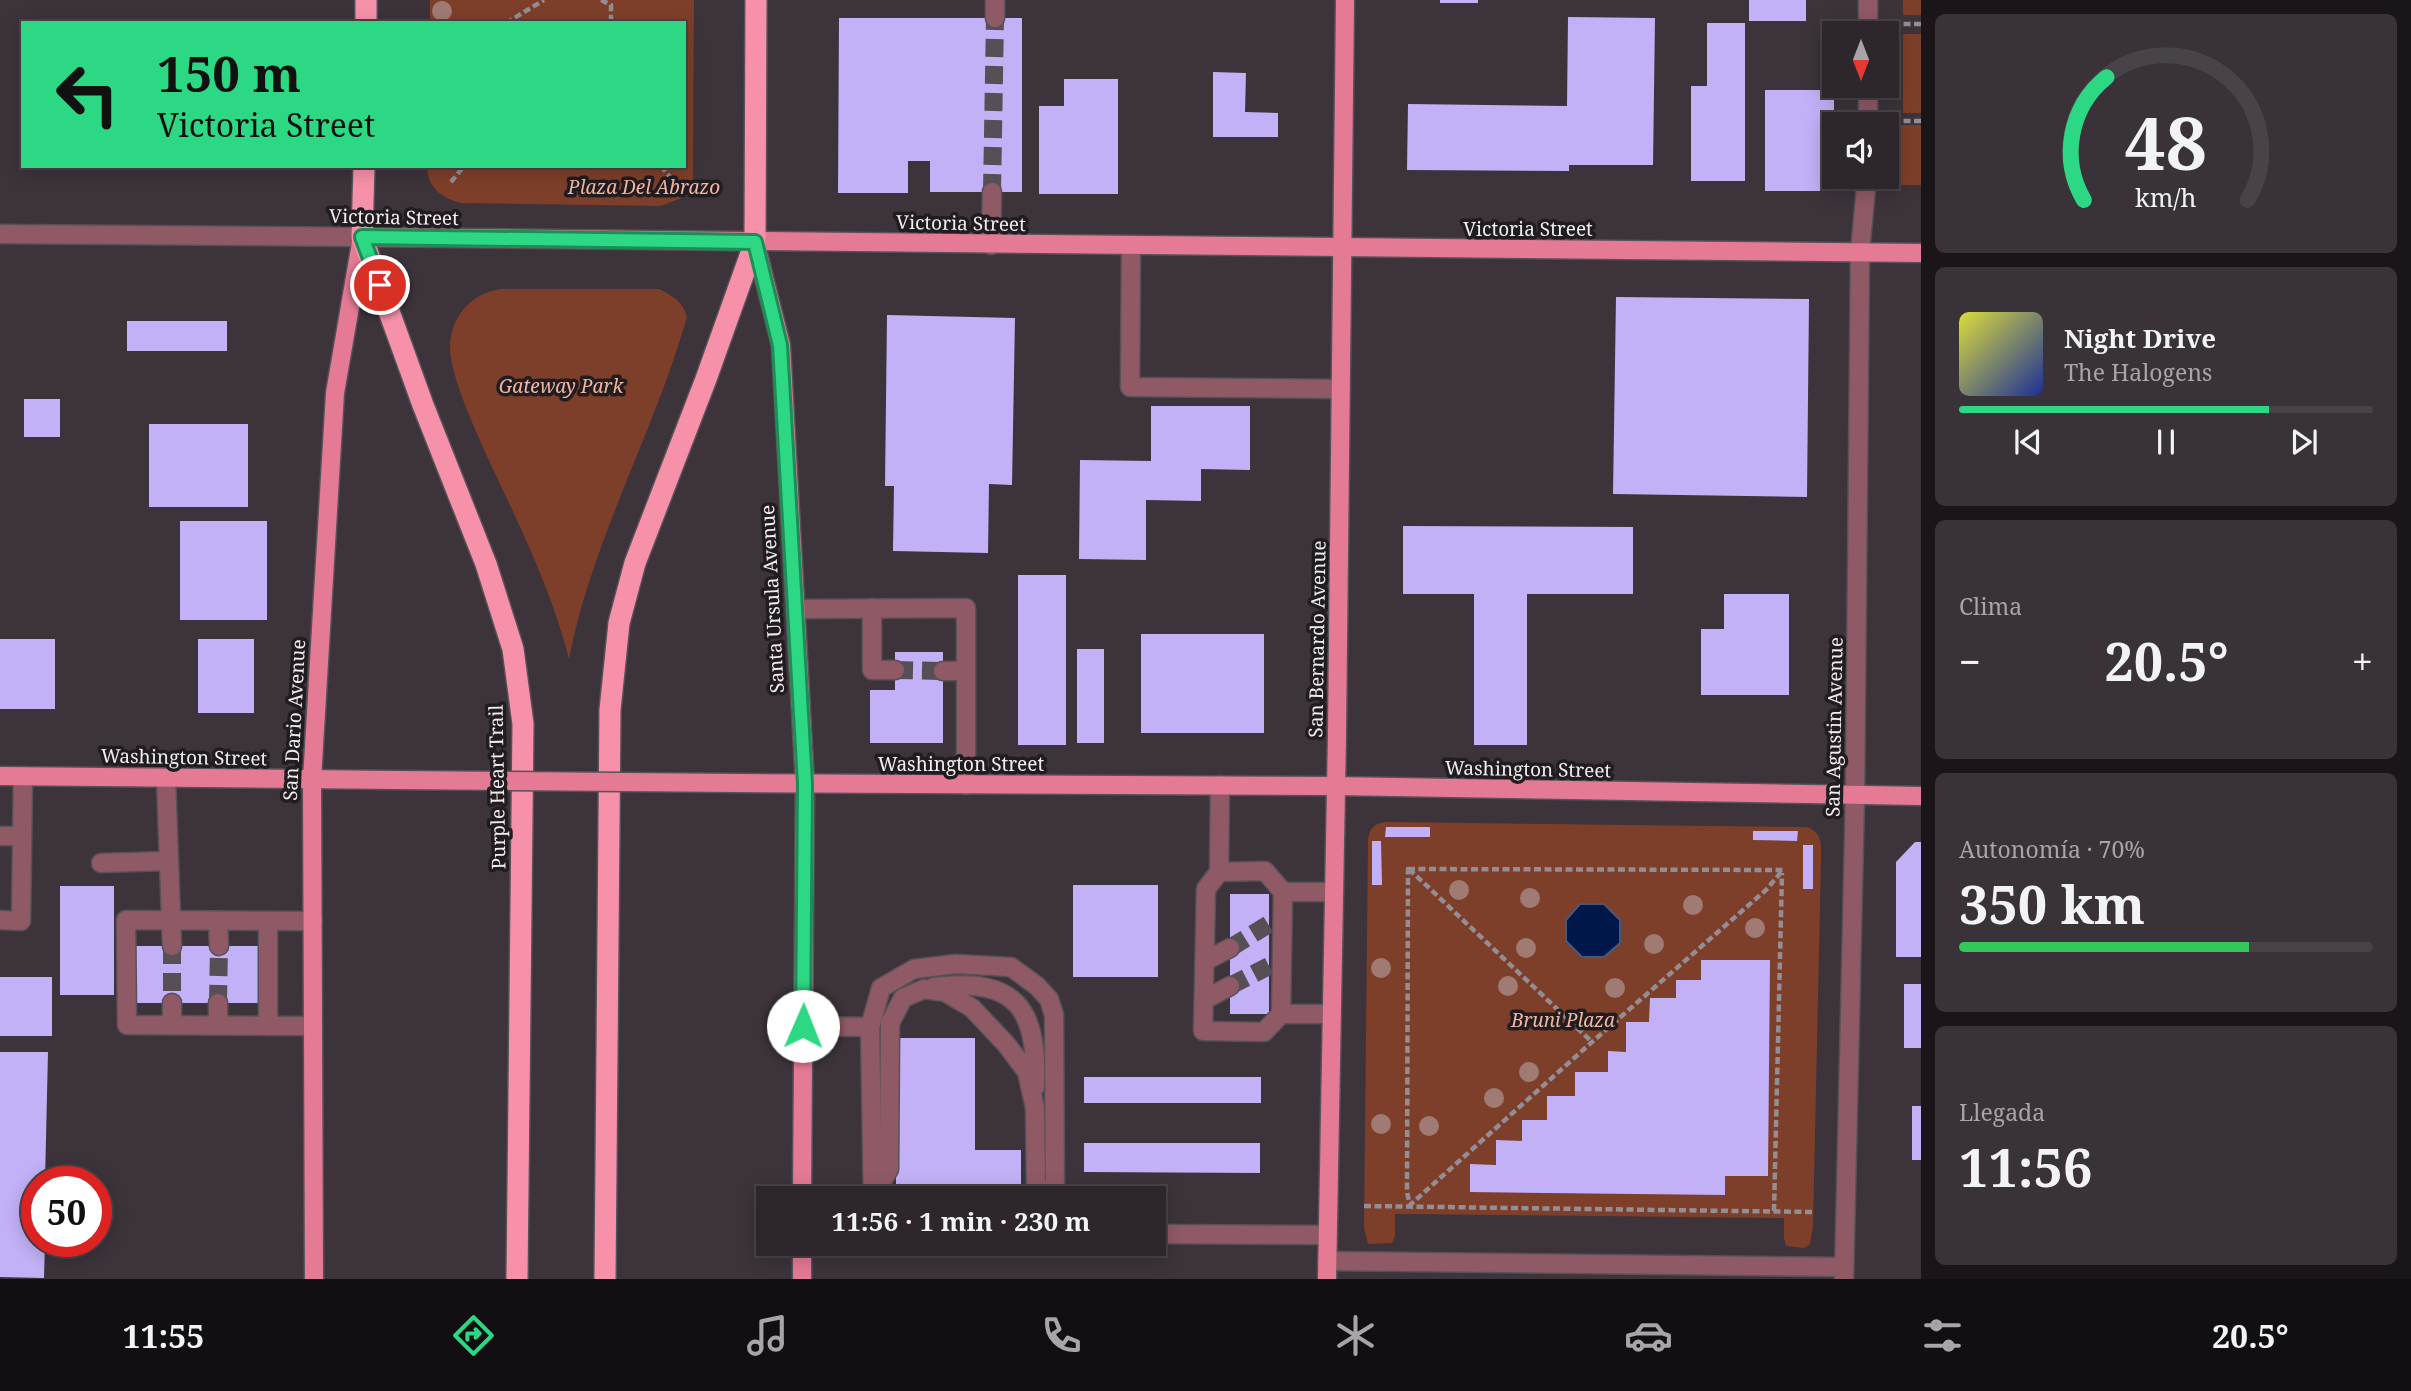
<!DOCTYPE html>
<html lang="es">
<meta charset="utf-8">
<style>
body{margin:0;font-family:"Noto Serif",serif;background:#393238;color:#f1f3f6;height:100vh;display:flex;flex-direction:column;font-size:26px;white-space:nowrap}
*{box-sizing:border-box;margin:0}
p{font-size:23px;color:#a7a5a9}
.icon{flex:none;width:38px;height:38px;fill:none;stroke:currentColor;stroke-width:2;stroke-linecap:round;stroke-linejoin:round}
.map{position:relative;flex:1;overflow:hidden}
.panel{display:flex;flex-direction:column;gap:14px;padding:14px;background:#191518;width:490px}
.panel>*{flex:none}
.banner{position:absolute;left:21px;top:21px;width:665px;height:147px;border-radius:0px;box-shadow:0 4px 18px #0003,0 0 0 2px #484348;background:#2dd884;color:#111;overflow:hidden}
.needle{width:46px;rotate:180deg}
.controls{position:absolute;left:1822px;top:21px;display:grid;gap:14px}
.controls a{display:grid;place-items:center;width:77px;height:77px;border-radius:0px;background:#2d262c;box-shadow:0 4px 18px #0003,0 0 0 2px #484348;font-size:35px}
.speed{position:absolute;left:21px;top:1166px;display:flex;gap:14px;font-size:35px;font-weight:700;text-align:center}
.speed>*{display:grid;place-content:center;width:91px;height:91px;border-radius:50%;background:#2d262c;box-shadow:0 4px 18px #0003,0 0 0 2px #484348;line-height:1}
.speed .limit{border:10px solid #d22;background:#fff;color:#111}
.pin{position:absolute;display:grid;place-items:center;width:60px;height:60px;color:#fff;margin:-30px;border:4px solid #fff;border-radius:50%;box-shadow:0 2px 7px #0007}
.me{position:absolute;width:77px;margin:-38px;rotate:1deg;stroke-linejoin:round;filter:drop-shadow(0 0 5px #0008)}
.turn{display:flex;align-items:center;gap:24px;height:147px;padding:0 21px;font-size:32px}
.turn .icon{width:91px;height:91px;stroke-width:2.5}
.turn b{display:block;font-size:49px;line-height:60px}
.big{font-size:52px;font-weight:700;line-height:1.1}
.panel .widget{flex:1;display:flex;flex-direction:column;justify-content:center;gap:10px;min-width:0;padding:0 24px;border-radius:10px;background:#393238}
.panel .dial{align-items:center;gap:0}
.dial svg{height:182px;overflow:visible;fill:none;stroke:#484348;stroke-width:7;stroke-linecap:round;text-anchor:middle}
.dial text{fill:#f1f3f6;stroke:none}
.song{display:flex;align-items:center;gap:21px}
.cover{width:84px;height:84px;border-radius:10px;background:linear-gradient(135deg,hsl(60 70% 55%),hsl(230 70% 35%))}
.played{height:7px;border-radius:4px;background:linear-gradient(90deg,#2dd884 75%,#484348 75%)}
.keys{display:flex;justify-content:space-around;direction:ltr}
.heat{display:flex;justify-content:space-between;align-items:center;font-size:38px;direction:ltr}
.charge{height:10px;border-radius:5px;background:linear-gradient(90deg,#34c759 70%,#484348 0)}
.trip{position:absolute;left:756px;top:1186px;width:410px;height:70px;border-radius:0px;background:#2d262c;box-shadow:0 4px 18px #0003,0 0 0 2px #484348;font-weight:700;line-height:70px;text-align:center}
.tab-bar{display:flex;height:112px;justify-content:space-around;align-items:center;background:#120f12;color:#a7a5a9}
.tab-bar .icon{width:49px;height:49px}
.tab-bar .on{color:#2dd884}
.tab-bar b{font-size:32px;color:#f1f3f6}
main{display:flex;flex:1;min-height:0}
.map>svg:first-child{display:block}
.green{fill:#7d3f29}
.water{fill:#001849;stroke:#48587b;stroke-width:2}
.building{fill:#c2b1f7}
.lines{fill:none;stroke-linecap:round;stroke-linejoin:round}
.minor-tunnel{stroke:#574f56;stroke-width:18;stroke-dasharray:18 9;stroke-linecap:butt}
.minor-casing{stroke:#595158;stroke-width:21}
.major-casing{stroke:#595158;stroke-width:21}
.highway-casing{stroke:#595158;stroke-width:24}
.path{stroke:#948d93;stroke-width:4.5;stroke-dasharray:7 3.5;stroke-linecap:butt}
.minor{stroke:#8f5a66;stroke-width:18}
.major{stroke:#e47a94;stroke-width:18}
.highway{stroke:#f791a9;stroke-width:21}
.major-bridge-casing{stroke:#595158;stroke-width:21;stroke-linecap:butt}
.major-bridge{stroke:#e47a94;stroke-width:18}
.tree{fill:#a07b73}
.route-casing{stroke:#1d8c56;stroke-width:18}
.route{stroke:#2dd884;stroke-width:12}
.labels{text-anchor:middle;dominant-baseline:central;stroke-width:7;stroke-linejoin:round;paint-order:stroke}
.park-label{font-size:19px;font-style:italic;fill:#f2b6a1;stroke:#201c20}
.street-label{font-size:19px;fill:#f1ecf0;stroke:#201c20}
</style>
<main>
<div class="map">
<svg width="1921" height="1279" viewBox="0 0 1921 1279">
<rect width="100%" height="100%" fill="#3c333b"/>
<!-- green -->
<g class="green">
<path d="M430,0H694L693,178L684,197L661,206L462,203C443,199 427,188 427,166H684V23H430Z"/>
<rect x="1903" y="0" width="18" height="15"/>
<rect x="1903" y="34" width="18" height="79"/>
<path d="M1900,125H1921V185H1899Z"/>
<path d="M501,289H659C673,296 683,302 687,317C654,433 592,540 569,659C552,592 522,531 493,469C480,441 450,377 450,348C450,317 471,293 501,289Z"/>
<path d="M1388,822L1806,827C1823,832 1821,844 1821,860L1813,1226L1810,1244L1804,1248L1786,1246L1784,1238V1218L1395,1214V1237L1392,1243L1368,1244L1364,1228L1368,839C1371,826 1375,823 1388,822Z"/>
</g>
<!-- water -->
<path class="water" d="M1580,904H1604L1620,920V943L1604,957H1582L1566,941V920Z"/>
<!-- building -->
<g class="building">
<rect x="1440" y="0" width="38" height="3"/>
<rect x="1749" y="0" width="57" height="21"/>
<path d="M1568,17L1655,18L1653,165H1569V171L1407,170L1408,104L1567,106Z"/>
<path d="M839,18H1022V192H930V161H908V193H838Z"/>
<path d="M1707,23H1745V181H1691V86H1707Z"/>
<path d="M1213,72L1246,73L1245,112L1278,113V137H1213Z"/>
<path d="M1064,79H1118V194H1039V106H1064Z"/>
<rect x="1765" y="90" width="69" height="101"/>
<path d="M1616,297L1809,299L1807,497L1613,494Z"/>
<path d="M887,315L1015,318L1012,485L989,484L988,553L893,551L894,486H885Z"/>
<rect x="127" y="321" width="100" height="30"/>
<rect x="24" y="399" width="36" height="38"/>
<path d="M1151,406H1250V470L1201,469V501L1146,500V560L1079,559L1080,460L1151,461Z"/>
<rect x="149" y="424" width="99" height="83"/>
<rect x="180" y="521" width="87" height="99"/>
<path d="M1403,526L1633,527V594H1527V745H1474V594H1403Z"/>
<rect x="1018" y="575" width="48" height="170"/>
<path d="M1724,594H1789V695H1701V629H1724Z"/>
<rect x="1141" y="634" width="123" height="99"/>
<rect x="0" y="639" width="55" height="70"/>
<rect x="198" y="639" width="56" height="74"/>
<rect x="1077" y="649" width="27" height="94"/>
<path d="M895,652H943V743H870V690H895Z"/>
<path d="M1386,827H1430V837H1385Z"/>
<path d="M1753,831H1798L1797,841L1753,840Z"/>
<path d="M1372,841H1381L1382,885H1372Z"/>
<path d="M1915,842H1921V957H1896V862Z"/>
<rect x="1803" y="845" width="10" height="44"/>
<rect x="1073" y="885" width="85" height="92"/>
<rect x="60" y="886" width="54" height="109"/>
<rect x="1230" y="894" width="39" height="120"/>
<rect x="130" y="946" width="131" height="57"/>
<path d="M1701,960H1770L1768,1176H1725V1195L1470,1192V1164L1496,1165V1140L1522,1141V1120H1547V1096H1575V1072H1608V1051L1626,1052V1022H1649L1650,998H1676V980H1701Z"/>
<rect x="0" y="977" width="52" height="59"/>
<rect x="1904" y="984" width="17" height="64"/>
<path d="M896,1038H975V1150H1021V1199H896Z"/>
<path d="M0,1052H48L45,1181H37V1241H45L44,1278L0,1277Z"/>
<rect x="1084" y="1077" width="177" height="26"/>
<rect x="1912" y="1106" width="9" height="54"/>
<path d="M1084,1143H1260V1173L1084,1172Z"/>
</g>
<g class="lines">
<!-- minor-tunnel -->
<g class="minor-tunnel">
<path d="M992,192L995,18"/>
<path d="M895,670L943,671"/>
<path d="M172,946V1003"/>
<path d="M1230,948L1269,924"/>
<path d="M1230,986L1269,966"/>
<path d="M218,1003L219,946"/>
</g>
<!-- minor casing -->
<g class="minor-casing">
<g id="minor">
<path d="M995,0V18"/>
<path d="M1868,33V0"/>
<path d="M1868,124V86"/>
<path d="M0,234L362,237"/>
<path d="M991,245L992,192"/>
<path d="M1131,246L1130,387L1341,389"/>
<path d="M872,608V670H895"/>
<path d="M795,609L966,608V785"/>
<path d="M943,671H966"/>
<path d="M166,778L172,946"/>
<path d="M0,836H22"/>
<path d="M101,863L169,861"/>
<path d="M1219,872L1265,871L1283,892L1281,1014L1264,1032L1203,1031L1206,889L1219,872L1220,785"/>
<path d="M1283,892H1334"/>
<path d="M0,920L21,921L23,776"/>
<path d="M218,921L219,946"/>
<path d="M313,921L126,920L127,1025L313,1026"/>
<path d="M1205,961L1230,948"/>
<path d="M934,987C1017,977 1038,1009 1035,1087"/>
<path d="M1204,1000L1230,986"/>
<path d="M172,1003V1025"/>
<path d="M218,1003V1025"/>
<path d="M1281,1014H1331"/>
<path d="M268,1026V921"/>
<path d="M803,1026L870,1027"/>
<path d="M873,1197L889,1169L890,1023L903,998L924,989L945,992L972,1008L1006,1044L1027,1072L1035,1108L1036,1183L1045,1199"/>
<path d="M873,1199L870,1027L881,988L914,969L956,964L1011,967L1037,986L1049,999L1054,1015L1055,1199"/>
<path d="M1153,1234L1328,1235"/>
<path d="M1327,1261L1844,1267"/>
<path d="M1844,1279L1855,796L1860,252L1867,177"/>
</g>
</g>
<!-- major casing -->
<g class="major-casing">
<g id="major">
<path d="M755,242L781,345L805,784L802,1199"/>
<path d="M0,776L396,780"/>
<path d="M737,783L1335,786L1921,796"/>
<path d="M802,1244V1279"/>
<path d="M314,1279L312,780L335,393L362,237L1921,253"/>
<path d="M1327,1279L1337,734L1345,0"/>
</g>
</g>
<!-- highway casing -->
<g class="highway-casing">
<g id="highway">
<path d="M366,23V0"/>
<path d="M364,166L362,237L423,405L486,564L513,649L523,724L517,1279"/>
<path d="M605,1279L610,710L619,623L635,563L706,379L755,242L756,0"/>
</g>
</g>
<!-- path -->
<g class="path">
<path d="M601,0L611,5V23"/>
<path d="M506,23L544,0"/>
<path d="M1893,24H1921"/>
<path d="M1893,121H1921"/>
<path d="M661,166L675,183"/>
<path d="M451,182L464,166"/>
<path d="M1408,869L1783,870L1766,890L1592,1042L1410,1205L1407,1192Z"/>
<path d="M1409,869L1592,1042"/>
<path d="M1364,1206L1813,1212"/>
<path d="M1774,1211L1782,873"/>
</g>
<!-- minor -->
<use href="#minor" class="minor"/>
<!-- major -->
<use href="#major" class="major"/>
<!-- highway -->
<use href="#highway" class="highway"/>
<!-- major-bridge casing -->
<g class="major-bridge-casing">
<path id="major-bridge" d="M396,780L737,783"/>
</g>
<!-- major-bridge -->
<use href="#major-bridge" class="major-bridge"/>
</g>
<!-- trees -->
<g class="tree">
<circle cx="442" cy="11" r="10"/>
<circle cx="1459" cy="890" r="10"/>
<circle cx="1530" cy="898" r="10"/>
<circle cx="1693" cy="905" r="10"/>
<circle cx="1755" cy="928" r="10"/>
<circle cx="1654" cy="944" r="10"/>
<circle cx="1526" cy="948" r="10"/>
<circle cx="1381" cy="968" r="10"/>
<circle cx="1508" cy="986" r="10"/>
<circle cx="1615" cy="988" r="10"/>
<circle cx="1529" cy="1072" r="10"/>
<circle cx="1494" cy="1098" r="10"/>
<circle cx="1381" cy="1124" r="10"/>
<circle cx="1429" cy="1126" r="10"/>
</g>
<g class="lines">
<!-- route casing -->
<g class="route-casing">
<path id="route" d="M380,285L362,237L755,242L780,345L805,784L803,1026"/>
</g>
<!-- route -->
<use href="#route" class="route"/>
</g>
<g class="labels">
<!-- park labels -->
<g class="park-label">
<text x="644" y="187">Plaza Del Abrazo</text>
<text x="561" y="386">Gateway Park</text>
<text x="1563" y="1020">Bruni Plaza</text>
</g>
<!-- street labels -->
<g class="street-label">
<text transform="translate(394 217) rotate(1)">Victoria Street</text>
<text transform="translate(961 223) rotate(1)">Victoria Street</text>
<text x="1528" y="229">Victoria Street</text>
<text transform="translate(772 599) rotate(-93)">Santa Ursula Avenue</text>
<text transform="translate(1317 639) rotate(-89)">San Bernardo Avenue</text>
<text transform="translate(294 720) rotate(-87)">San Dario Avenue</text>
<text transform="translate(1834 727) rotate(-89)">San Agustin Avenue</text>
<text transform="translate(184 757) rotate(1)">Washington Street</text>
<text x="961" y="764">Washington Street</text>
<text transform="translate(1528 769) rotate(1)">Washington Street</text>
<text transform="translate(497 787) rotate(-91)">Purple Heart Trail</text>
</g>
</g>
</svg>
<div class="controls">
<a><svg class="needle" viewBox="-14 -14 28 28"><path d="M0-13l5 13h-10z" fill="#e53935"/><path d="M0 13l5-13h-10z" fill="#a7a5a9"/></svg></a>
<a><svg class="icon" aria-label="sound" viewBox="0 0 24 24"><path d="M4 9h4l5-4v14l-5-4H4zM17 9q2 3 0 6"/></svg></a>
</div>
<div class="speed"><div class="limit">50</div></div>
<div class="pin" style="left:380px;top:285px;background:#d93025"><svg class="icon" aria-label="arrive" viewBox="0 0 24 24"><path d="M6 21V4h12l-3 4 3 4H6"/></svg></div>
<svg class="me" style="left:803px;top:1026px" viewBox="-20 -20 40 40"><circle r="19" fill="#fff"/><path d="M0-13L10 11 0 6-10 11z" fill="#2dd884"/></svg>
<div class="trip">11:56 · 1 min · 230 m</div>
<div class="banner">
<div class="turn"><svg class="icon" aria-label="left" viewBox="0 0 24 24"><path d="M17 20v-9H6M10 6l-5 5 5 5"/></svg><div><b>150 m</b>Victoria Street</div></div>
</div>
</div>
<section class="panel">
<div class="widget dial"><svg viewBox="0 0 100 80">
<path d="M14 69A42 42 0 1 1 86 69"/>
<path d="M14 69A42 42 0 0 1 24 15" stroke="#2dd884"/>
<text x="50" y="56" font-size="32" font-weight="700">48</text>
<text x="50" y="72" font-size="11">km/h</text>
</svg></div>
<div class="widget">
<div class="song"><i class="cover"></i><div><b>Night Drive</b><p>The Halogens</p></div></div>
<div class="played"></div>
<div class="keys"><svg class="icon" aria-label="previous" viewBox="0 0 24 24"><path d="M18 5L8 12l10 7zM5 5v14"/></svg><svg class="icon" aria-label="pause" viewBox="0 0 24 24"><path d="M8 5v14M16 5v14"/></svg><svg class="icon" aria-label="next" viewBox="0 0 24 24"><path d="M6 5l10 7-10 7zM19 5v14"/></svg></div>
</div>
<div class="widget"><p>Clima</p>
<div class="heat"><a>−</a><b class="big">20.5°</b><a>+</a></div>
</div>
<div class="widget"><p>Autonomía · 70%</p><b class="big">350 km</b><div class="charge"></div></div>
<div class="widget"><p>Llegada</p><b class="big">11:56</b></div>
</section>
</main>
<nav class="tab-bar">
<b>11:55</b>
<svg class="icon on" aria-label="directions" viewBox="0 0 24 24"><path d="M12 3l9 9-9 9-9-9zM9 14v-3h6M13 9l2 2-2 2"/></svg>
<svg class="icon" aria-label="music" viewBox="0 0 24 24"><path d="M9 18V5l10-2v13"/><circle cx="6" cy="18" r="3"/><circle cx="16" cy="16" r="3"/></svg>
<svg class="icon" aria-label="phone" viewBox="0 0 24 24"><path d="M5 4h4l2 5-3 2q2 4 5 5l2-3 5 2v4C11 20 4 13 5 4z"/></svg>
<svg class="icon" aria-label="climate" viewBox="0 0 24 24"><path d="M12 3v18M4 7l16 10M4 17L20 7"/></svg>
<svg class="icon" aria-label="car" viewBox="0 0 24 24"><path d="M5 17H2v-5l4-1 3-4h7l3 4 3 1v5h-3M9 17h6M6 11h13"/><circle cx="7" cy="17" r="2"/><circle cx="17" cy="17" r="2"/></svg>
<svg class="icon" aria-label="filters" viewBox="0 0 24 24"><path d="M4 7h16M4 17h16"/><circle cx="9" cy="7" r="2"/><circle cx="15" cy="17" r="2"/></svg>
<b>20.5°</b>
</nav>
